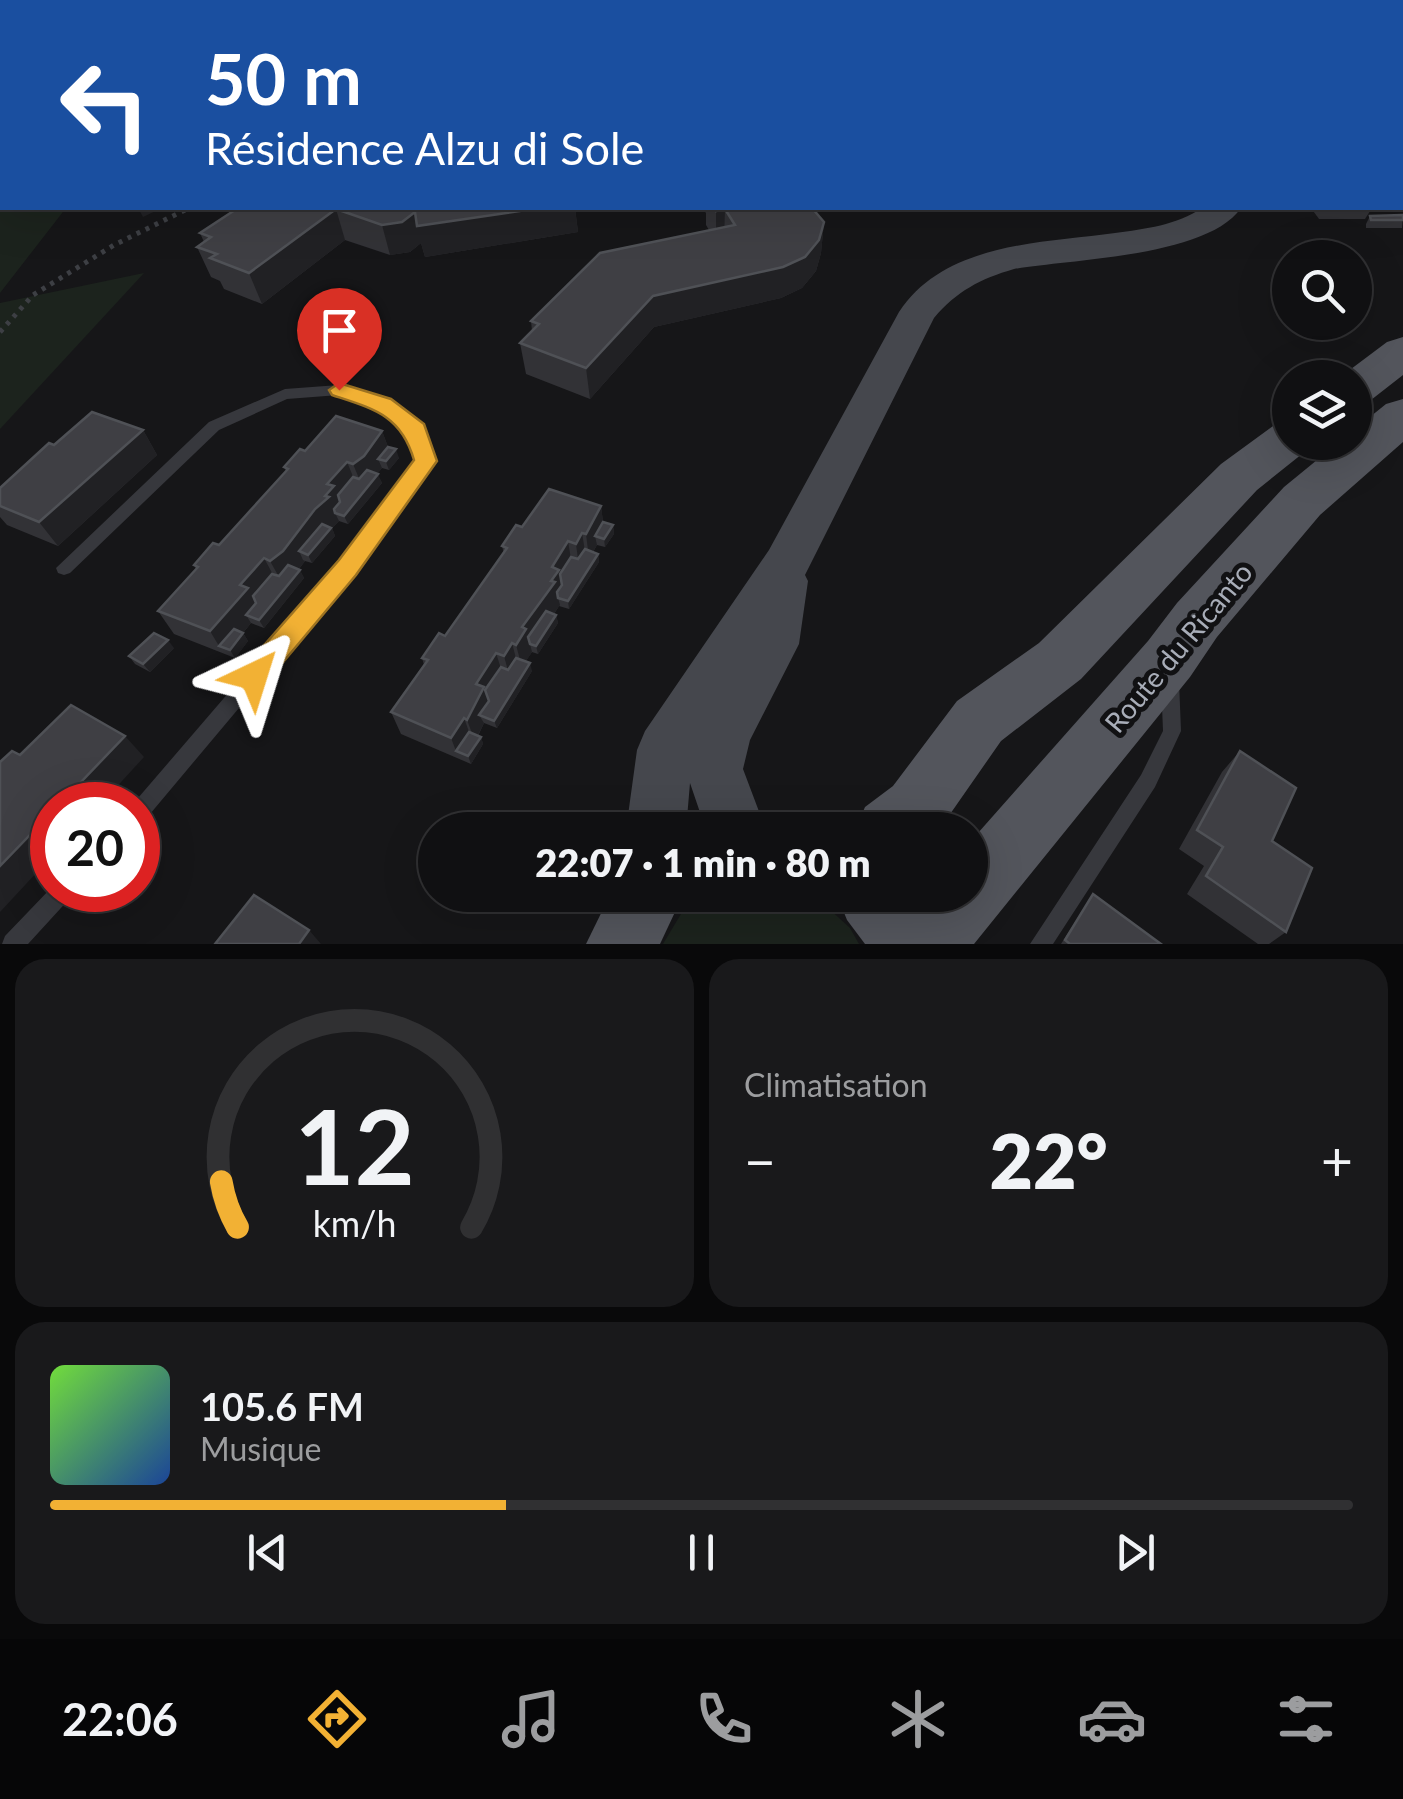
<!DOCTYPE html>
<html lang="fr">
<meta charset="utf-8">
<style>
body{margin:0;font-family:Lato,sans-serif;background:#19191b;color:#f1f3f6;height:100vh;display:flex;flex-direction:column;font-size:38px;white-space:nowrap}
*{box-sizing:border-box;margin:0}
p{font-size:32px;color:#9c9d9f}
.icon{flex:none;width:55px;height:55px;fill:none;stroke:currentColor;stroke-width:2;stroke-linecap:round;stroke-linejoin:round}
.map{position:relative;height:944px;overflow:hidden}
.sheet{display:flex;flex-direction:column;gap:15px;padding:15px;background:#09090a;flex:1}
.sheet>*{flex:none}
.guide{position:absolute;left:0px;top:0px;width:1405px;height:210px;box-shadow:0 10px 40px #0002,0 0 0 2px #303032;background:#1a4fa0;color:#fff;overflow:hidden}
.controls{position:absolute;left:1272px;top:240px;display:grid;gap:20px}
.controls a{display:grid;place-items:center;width:100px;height:100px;border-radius:50%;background:#101012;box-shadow:0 10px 40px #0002,0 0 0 2px #303032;font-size:50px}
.speed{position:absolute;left:30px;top:782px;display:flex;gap:20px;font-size:50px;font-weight:700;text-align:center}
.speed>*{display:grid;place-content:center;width:130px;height:130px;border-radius:50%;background:#101012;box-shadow:0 10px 40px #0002,0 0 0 2px #303032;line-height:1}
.speed .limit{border:15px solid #d22;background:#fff;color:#111}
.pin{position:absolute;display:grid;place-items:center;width:85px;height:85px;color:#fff;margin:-102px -42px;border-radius:50% 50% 50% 0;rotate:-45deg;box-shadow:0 0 10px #0007}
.pin .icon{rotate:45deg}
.me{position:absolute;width:110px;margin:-55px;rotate:41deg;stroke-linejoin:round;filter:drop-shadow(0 0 8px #0008)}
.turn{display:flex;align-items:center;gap:35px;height:210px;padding:0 40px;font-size:45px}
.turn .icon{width:130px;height:130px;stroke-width:2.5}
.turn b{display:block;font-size:70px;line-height:85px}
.big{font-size:75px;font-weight:800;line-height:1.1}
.sheet .card{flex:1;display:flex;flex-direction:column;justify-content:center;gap:15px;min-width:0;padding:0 35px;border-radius:30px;background:#19191b}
.sheet .dial{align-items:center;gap:0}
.dial svg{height:260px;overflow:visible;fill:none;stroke:#303032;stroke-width:7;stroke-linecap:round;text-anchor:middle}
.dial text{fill:#f1f3f6;stroke:none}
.song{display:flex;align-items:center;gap:30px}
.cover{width:120px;height:120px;border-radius:15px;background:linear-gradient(135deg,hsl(100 70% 55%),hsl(220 70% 35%))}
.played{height:10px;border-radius:5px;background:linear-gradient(90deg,#f2b134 35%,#303032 35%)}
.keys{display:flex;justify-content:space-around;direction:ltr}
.heat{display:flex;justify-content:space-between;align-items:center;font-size:55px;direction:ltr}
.sheet .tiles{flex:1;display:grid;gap:15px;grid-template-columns:1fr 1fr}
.card:last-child{grid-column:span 2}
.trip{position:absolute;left:418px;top:812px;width:570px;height:100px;border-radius:50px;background:#101012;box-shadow:0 10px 40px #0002,0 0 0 2px #303032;font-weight:800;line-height:100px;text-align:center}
.tab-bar{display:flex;height:160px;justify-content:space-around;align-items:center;background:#060607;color:#9c9d9f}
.tab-bar .icon{width:70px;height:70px}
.tab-bar .current{color:#f2b134}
.tab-bar b{font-size:45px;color:#f1f3f6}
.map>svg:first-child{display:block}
.green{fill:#1c231d}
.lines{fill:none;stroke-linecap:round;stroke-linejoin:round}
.path-far1{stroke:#3d3f44;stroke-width:4;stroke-dasharray:4 5;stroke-linecap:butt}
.path{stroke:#3d3f44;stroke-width:5;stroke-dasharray:4 6;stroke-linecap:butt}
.lane{fill:#37383d;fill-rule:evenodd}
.secondary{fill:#45474d;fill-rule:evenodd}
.primary{fill:#53555c;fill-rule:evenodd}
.wall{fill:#323236}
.shaded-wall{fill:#212124}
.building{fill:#3f3f44;stroke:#4f5156;stroke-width:2.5}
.route{fill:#f2b134;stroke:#9d7322;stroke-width:2.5}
.labels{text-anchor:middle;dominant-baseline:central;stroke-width:10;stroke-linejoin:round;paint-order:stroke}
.street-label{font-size:28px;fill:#a8adb8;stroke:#111113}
</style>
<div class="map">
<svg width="1403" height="944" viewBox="0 0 1403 944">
<rect width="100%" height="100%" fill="#161618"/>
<!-- green -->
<g class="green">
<path d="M0,0H343L2,2V208H66L0,293Z"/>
<path d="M144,273L0,429V303Z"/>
<path d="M704,895H814L850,928L859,944H663L681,914Z"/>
</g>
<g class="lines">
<!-- path-far1 -->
<path class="path-far1" d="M671,2L676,0"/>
<!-- path -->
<path class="path" d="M0,332L33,295L114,245L189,208"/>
<!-- lane -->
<g class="lane">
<path d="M937,0H949L946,2H935Z"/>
<path d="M1150,0H1160L1161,2H1152Z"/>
<path d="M339,385L388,401L421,425L433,461L353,572L145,820L138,822V805H132L341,562L418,460L410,432L378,407L339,395L287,399L219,430L70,573L64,575L58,573L56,568L209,422L285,389Z"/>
<path d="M1170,673L1176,675L1179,681L1181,731L1155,787L1053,944H1030L1141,775L1163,731L1161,681L1164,675Z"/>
<path d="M52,887V890H74L71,897L28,944H2L5,936Z"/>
</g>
<!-- secondary -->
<path class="secondary" d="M1202,208H1241C1207,257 1071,259 1014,269C980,279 957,291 934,318L805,575L808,581L799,644L750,740L743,769L766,830H706L690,783L686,830H626L637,750L645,731L769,550L899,312C944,243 1041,243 1115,233C1145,229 1177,225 1202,208Z"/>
<!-- primary -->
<g class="primary">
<path d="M1403,337V375L1371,400L1355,405V378H1339L1387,342Z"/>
<path d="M1403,399V442L1320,515L1217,637L1190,677L974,944H865L847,920L837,895H915L918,901L923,895H970V842L1148,641L1177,603L1284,487L1339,442H1355V429L1386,404Z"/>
<path d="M1290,421V442H1312L1307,450L1257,490L1081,679L1001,741L939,830H855L865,807L893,786L957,701L1039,643L1221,464L1273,426Z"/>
<path d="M610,895H683L660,944H586Z"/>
</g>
</g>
<!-- wall -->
<g class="wall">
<path d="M1337,0H1403V102L1402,2H1336Z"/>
<path d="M238,208H575L578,232L425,257L421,243L410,252L390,255L345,240L262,304L224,289L220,281L211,277L197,247L204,242L200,233Z"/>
<path d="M702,208H812L824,222L821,253L816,271L802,288L781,298L654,327L590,399L526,374L520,343L532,331L531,321L709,230L706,225V213Z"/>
<path d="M1311,208H1372L1365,219H1319Z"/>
<path d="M1403,215L1402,228H1366V224L1370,216Z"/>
<path d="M143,430L157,455L58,546L7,525L0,517V488L54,445Z"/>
<path d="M382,431L388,447L399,458L389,470L382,468L377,474L382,483L348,524L339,521L332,528L335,536L312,563L305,561L299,569L304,578L264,628L251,623L243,633L248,641L235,658L174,634L158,611L196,569L194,565L219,545L286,471L284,467L305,451Z"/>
<path d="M601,506L603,522L613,525L614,534L605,547L597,545L593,552L598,554L599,562L569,609L559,606L554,614L556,615L558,623L538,654L532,652L525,662L532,671L497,728L484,723L478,736L481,737L483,744L471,764L401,734L391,712L424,665L422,658L445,636L504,554L502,546L522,527Z"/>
<path d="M174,648L150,672L135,664L129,656Z"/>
<path d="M1240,751L1272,841L1286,932L1269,944H1258L1187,894L1204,866L1179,849L1222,772Z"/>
<path d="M1093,894L1161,944H1061Z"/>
</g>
<!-- shaded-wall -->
<g class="shaded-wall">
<path d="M138,208H162L143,217Z"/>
<path d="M540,208H575L578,232L425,257L421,243L410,252L390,255L382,225L415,212Z"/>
<path d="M336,209L345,240L262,304L249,273Z"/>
<path d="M725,209L724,239L716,241V211Z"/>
<path d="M824,222L821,253L816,271L802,288L781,298L654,327L590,399L586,368L653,296Z"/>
<path d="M143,430L157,455L58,546L39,522Z"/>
<path d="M382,431L391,455L396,449L399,458L389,470L386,462L378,459L382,468L373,480L363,488L353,464Z"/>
<path d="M347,462L357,486L335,513L339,521L332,528L335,536L312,563L308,555L299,551L303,560L305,561L295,574L283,584L270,561L325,496L327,484Z"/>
<path d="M378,474L382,483L348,524L344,516Z"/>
<path d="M601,506L604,530L595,536L597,545L589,558L586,534Z"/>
<path d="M613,525L614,534L605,547L604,539Z"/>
<path d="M582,533L586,557L579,567L576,544Z"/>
<path d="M568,541L572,565L563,593L558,598L560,605L532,644H530L532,652L522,667L516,645L522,627L552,567Z"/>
<path d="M598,554L599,562L569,609L568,601Z"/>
<path d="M264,558L277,582L246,615L251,623L229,650L219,646L210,631L240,585Z"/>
<path d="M300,570L304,578L264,628L259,620Z"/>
<path d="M556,615L558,623L538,654L536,646Z"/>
<path d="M243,633L248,641L235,658L230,650Z"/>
<path d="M168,640L174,648L150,672L143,664Z"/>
<path d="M512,643L518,666L510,678L504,656Z"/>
<path d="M496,653L503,675L491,709L479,715L484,723L475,741L467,720L476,684Z"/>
<path d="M530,663L532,671L497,728L494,721Z"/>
<path d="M464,718L472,740L456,751L451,738Z"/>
<path d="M125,736L144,757L100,805H59Z"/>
<path d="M481,737L483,744L471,764L468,756Z"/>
<path d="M52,812V856L0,912V866Z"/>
<path d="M309,930L321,944H299Z"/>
</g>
<!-- building -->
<g class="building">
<path d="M1351,0H1403V29L1402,2H1352Z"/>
<path d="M238,208H540L417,226L415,212L402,222L382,225L336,209L249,273L210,258L217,254L197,247L211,237L200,233Z"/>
<path d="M714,208H812L824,222L819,240L805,257L783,267L653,296L586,368L520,343L539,324L531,321L600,253L735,225L725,209L716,211Z"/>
<path d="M1403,215V220H1371L1370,216Z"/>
<path d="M92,412L143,430L39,522L0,506V488L49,443L54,445Z"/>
<path d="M336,416L382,431L364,456L353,464L347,462L327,484L334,486L325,496L329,497L315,509L283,551L270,561L264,558L240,585L248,588L210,631L158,611L198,567L194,565L213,543L219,545L288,469L284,467L300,449L305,451Z"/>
<path d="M388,447L396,449L386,461L378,459Z"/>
<path d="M367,470L378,474L344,516L335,513L334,509L340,502L338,495L353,477L359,479Z"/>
<path d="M549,489L601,506L586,534L582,533L576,544L568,541L552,567L559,570L551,581L555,582L522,627L526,629L516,645L512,643L504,656L496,653L476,684L484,687L467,720L464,718L451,738L391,712L428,660L422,658L439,633L445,636L507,548L502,546L516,525L522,527Z"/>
<path d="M603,522L613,525L604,539L595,536Z"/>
<path d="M322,524L331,528L308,555L299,551Z"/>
<path d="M585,549L598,554L568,601L558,598L557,592L562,585L560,574L571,557L578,559Z"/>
<path d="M288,565L300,570L259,620L246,615L256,603L253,596L272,574L279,576Z"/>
<path d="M546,611L556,615L536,646L530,644L528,637Z"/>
<path d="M234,629L243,633L230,650L219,646Z"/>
<path d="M154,633L168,640L143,664L129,656Z"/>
<path d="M516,658L530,663L494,721L479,715L489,701L485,690L501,667L508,670Z"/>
<path d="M71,705L125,736L59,805H52V812L0,866V762L12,751L20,755Z"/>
<path d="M469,732L481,737L468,756L456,751Z"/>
<path d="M1240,751L1296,788L1272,841L1312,868L1286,932L1206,876L1223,847L1197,830Z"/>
<path d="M1093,894L1161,944H1070L1065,940Z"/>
<path d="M254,895L309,930L299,944H215Z"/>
</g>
<!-- route -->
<path class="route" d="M339,383L391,399L424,424L437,461L356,575L264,685L254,688L244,685L241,676L244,668L339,560L414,460C401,415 374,409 332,395L329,390Z"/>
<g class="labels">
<!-- street labels -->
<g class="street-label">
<text transform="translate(1178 647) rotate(-50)">Route du Ricanto</text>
</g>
</g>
</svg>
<div class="controls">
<a><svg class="icon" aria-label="search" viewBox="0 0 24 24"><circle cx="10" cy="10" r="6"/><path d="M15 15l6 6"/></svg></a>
<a><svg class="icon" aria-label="layers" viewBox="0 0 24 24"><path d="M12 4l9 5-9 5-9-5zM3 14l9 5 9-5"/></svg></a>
</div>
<div class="speed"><div class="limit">20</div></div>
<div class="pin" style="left:339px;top:390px;background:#d93025"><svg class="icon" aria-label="arrive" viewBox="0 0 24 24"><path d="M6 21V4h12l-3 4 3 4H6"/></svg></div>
<svg class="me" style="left:254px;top:676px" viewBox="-20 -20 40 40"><path d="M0-17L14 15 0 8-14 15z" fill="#f2b134" stroke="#fff" stroke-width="4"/></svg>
<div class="trip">22:07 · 1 min · 80 m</div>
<div class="guide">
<div class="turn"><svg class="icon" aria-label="left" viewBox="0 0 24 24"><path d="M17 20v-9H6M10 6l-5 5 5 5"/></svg><div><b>50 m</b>Résidence Alzu di Sole</div></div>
</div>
</div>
<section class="sheet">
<div class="tiles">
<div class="card dial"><svg viewBox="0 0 100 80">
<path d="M14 69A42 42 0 1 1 86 69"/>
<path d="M14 69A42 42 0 0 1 9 55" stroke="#f2b134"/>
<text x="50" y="56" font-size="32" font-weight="700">12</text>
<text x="50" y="72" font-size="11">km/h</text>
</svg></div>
<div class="card"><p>Climatisation</p>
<div class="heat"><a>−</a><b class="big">22°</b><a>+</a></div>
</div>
<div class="card">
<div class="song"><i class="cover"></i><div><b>105.6 FM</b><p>Musique</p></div></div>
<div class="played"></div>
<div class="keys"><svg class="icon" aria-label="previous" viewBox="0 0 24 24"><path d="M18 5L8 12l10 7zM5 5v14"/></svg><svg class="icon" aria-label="pause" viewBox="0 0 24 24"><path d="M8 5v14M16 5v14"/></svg><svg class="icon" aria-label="next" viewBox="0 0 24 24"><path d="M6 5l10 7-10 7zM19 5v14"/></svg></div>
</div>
</div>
</section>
<nav class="tab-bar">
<b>22:06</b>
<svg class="icon current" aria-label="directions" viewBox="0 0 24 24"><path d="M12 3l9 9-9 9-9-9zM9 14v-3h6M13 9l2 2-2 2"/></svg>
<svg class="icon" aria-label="music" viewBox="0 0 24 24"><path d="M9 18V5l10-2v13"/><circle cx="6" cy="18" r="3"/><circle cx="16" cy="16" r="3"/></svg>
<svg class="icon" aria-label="phone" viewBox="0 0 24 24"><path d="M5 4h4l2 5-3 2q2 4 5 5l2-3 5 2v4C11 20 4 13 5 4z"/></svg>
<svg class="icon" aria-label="climate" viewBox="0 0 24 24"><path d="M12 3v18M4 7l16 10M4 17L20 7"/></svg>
<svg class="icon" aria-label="car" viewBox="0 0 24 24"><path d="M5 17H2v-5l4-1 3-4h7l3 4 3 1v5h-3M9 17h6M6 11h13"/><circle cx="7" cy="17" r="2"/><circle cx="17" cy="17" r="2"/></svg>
<svg class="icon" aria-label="filters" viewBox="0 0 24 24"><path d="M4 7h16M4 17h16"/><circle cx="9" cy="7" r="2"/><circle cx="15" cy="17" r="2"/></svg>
</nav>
